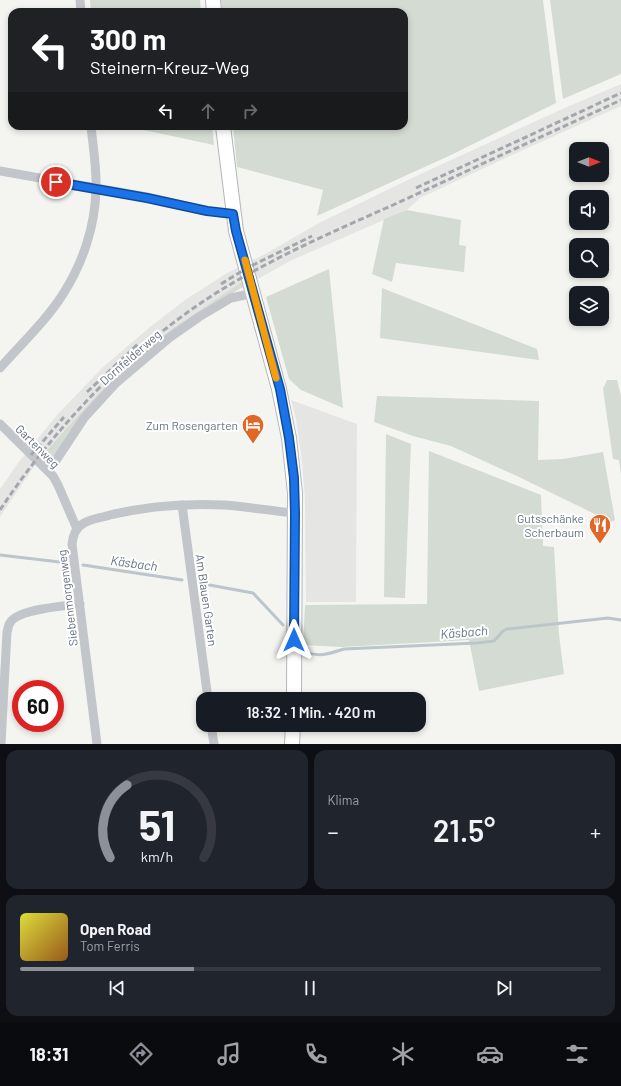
<!DOCTYPE html>
<html lang="de">
<meta charset="utf-8">
<style>
body{margin:0;font-family:Barlow,sans-serif;background:#20242c;color:#f1f3f6;height:100vh;display:flex;flex-direction:column;font-size:15px;white-space:nowrap}
*{box-sizing:border-box;margin:0}
p{font-size:13px;color:#9ea1a6}
.icon{flex:none;width:22px;height:22px;fill:none;stroke:currentColor;stroke-width:2;stroke-linecap:round;stroke-linejoin:round}
.map{position:relative;height:744px;overflow:hidden}
.side{display:flex;flex-direction:column;gap:6px;padding:6px;background:#0d0f14;flex:1}
.side>*{flex:none}
.banner{position:absolute;left:8px;top:8px;width:400px;height:122px;border-radius:12px;box-shadow:0 2px 6px #0003;background:#202124;color:#fff;overflow:hidden}
.needle{width:26px;rotate:90deg}
.buttons{position:absolute;left:569px;top:142px;display:grid;gap:8px}
.buttons a{display:grid;place-items:center;width:40px;height:40px;border-radius:8px;background:#171b24;box-shadow:0 2px 6px #0003;font-size:20px}
.speed{position:absolute;left:12px;top:680px;display:flex;gap:8px;font-size:20px;font-weight:700;text-align:center}
.speed>*{display:grid;place-content:center;width:52px;height:52px;border-radius:50%;background:#171b24;box-shadow:0 2px 6px #0003;line-height:1}
.speed .limit{border:6px solid #d22;background:#fff;color:#111}
.pin{position:absolute;display:grid;place-items:center;width:34px;height:34px;color:#fff;margin:-17px;border:2px solid #fff;border-radius:50%;box-shadow:0 1px 4px #0007}
.me{position:absolute;width:44px;margin:-22px;rotate:0deg;stroke-linejoin:round;filter:drop-shadow(0 0 3px #0008)}
.turn{display:flex;align-items:center;gap:14px;height:84px;padding:0 16px;font-size:18px}
.turn .icon{width:52px;height:52px;stroke-width:2.5}
.turn b{display:block;font-size:28px;line-height:34px}
.lanes{display:flex;align-items:center;height:38px;padding:0 16px;background:#0003;justify-content:center;gap:20px;direction:ltr}
.lanes .off{opacity:.35}
.big{font-size:30px;font-weight:600;line-height:1.1}
.side .widget{flex:1;display:flex;flex-direction:column;justify-content:center;gap:6px;min-width:0;padding:0 14px;border-radius:12px;background:#20242c}
.side .dial{align-items:center;gap:0}
.dial svg{height:104px;overflow:visible;fill:none;stroke:#363941;stroke-width:7;stroke-linecap:round;text-anchor:middle}
.dial text{fill:#f1f3f6;stroke:none}
.song{display:flex;align-items:center;gap:12px}
.cover{width:48px;height:48px;border-radius:6px;background:linear-gradient(135deg,hsl(60 70% 55%),hsl(30 70% 35%))}
.played{height:4px;border-radius:2px;background:linear-gradient(90deg,#8c9099 30%,#363941 30%)}
.keys{display:flex;justify-content:space-around;direction:ltr}
.heat{display:flex;justify-content:space-between;align-items:center;font-size:22px;direction:ltr}
.side .tiles{flex:1;display:grid;gap:6px;grid-template-columns:1fr 1fr}
.widget:last-child{grid-column:span 2}
.trip{position:absolute;left:196px;top:692px;width:230px;height:40px;border-radius:12px;background:#171b24;box-shadow:0 2px 6px #0003;font-weight:600;line-height:40px;text-align:center}
.dock{display:flex;height:64px;justify-content:space-around;align-items:center;background:#090b0e;color:#9ea1a6}
.dock .icon{width:28px;height:28px}
.dock .active{color:#8c9099}
.dock b{font-size:18px;color:#f1f3f6}
.map>svg:first-child{display:block}
.built{fill:#e5e6e4}
.green{fill:#d4dbd2}
.lines{fill:none;stroke-linecap:round;stroke-linejoin:round}
.stream{stroke:#bbc5cb;stroke-width:3}
.primary-casing{stroke:#b3b7bb;stroke-width:16}
.minor{stroke:#c2c5c9;stroke-width:9}
.primary{stroke:#fff;stroke-width:14}
.rail{stroke:#a3a7ad;stroke-width:3;stroke-dasharray:6 3;stroke-linecap:butt}
.route-casing{stroke:#114b97;stroke-width:10}
.route{stroke:#1a73e8;stroke-width:7}
.slow{stroke:#f59e0b;stroke-width:7}
.labels{text-anchor:middle;dominant-baseline:central;stroke-width:4;stroke-linejoin:round;paint-order:stroke}
.street-label{font-size:12px;fill:#647181;stroke:#fff}
.poi-label{font-size:12px;fill:#647181;stroke:#fff;text-anchor:end}
.water-label{font-size:13px;font-style:italic;fill:#647985;stroke:#fff}
</style>
<div class="map">
<svg width="621" height="744" viewBox="0 0 621 744">
<rect width="100%" height="100%" fill="#f4f5f1"/>
<!-- built -->
<g class="built">
<path d="M621,84V106L510,156L420,198L407,210L292,260L220,300L122,374L47,463L39,459L0,517V489L18,463L57,415L102,368L150,327L185,300L227,273L265,254L319,223L414,177L560,110Z"/>
<path d="M291,400L357,424L356,602H306L305,500L302,462L296,419Z"/>
</g>
<!-- green -->
<g class="green">
<path d="M90,0H200L201,12H91Z"/>
<path d="M221,0H543L556,103L451,155L317,216L323,190L237,167L233,126H404V12H222Z"/>
<path d="M550,0H621V74L563,99Z"/>
<path d="M125,126H212L214,145Z"/>
<path d="M407,210L461,220L459,245L466,246L464,272L396,263L392,282L372,274L384,219Z"/>
<path d="M329,269L343,408L301,390L289,379L266,297Z"/>
<path d="M242,282L244,286L220,300L122,374L51,463H47L40,458L96,396L120,373L169,331Z"/>
<path d="M382,288L537,349L539,360L380,338Z"/>
<path d="M607,380H617L621,396V475L619,460L613,459L603,389Z"/>
<path d="M377,396L539,401L538,460L563,459L603,452L615,520L611,522L519,477L451,446L413,436L374,422Z"/>
<path d="M386,434L411,444L405,598L384,597Z"/>
<path d="M429,451L541,495L543,546L554,547L559,635L564,674L479,691L469,640L341,647L303,645L305,605L427,604Z"/>
</g>
<g class="lines">
<!-- stream -->
<g class="stream">
<path d="M0,555L68,563"/>
<path d="M83,565L182,580"/>
<path d="M204,584L253,593L283,625"/>
<path d="M306,652C319,658 331,653 344,649L477,643L494,641L503,631L507,629L608,618L621,620"/>
</g>
<!-- primary casing -->
<g class="primary-casing">
<g id="primary">
<path d="M213,0L214,12"/>
<path d="M223,126L236,231L279,389L289,438L295,493L294,699"/>
<path d="M292,744L293,725"/>
</g>
</g>
<!-- minor -->
<g class="minor">
<path d="M80,0L81,12"/>
<path d="M0,171L147,197L207,211L233,214"/>
<path d="M0,368C21,344 46,321 63,294C83,263 95,226 96,190C97,169 93,147 91,126"/>
<path d="M0,424L53,476L58,485L77,529"/>
<path d="M49,471L84,418L116,383L169,338L199,317L231,298L254,293"/>
<path d="M182,505L208,699"/>
<path d="M211,725L214,744"/>
<path d="M1,744L7,632C8,630 8,625 10,623C17,609 64,606 80,604"/>
<path d="M97,744L72,544C73,536 75,529 81,525C88,519 101,518 110,515C147,506 187,503 225,505C249,507 272,511 295,513"/>
</g>
<!-- primary -->
<use href="#primary" class="primary"/>
<!-- rail -->
<g class="rail">
<path d="M416,188L621,93"/>
<path d="M221,284L247,268L312,236"/>
<path d="M87,392L138,344"/>
<path d="M31,455L64,417"/>
<path d="M0,510C55,427 129,349 213,295C270,259 332,232 393,205C469,170 545,135 621,100"/>
</g>
</g>
<g class="lines">
<!-- route casing -->
<g class="route-casing">
<path id="route" d="M56,182L147,198L207,211L233,214L236,231L280,389L289,438L294,478L295,513L294,640"/>
</g>
<!-- route -->
<use href="#route" class="route"/>
<!-- slow -->
<path class="slow" d="M245,260L276,378"/>
</g>
<!-- icons -->
<defs>
<g id="hotel-pin" transform="scale(1.15)"><path d="M0 17L-7.5 6A9.5 9.5 0 1 1 7.5 6Z" fill="#e06725" stroke="#fff"/><path d="M-6-4.5h1.5V1H6V5H4.5V3h-9V5H-6ZM-4 0a1.8 1.8 0 1 1 3.6 0ZM.5 0V-2.5h3Q6-2.5 6 0Z" fill="#fff"/></g>
<g id="restaurant-pin" transform="scale(1.15)"><path d="M0 17L-7.5 6A9.5 9.5 0 1 1 7.5 6Z" fill="#e06725" stroke="#fff"/><path d="M-5-6h1v4h1v-4h1v4h1v-4h1v5L-1.5 .5V6h-2V.5L-5-1ZM5-6V6H3V1.5H1.5Q1.5-4 5-6Z" fill="#fff"/></g>
</defs>
<g fill-rule="evenodd">
<use href="#hotel-pin" x="253" y="425"/>
<use href="#restaurant-pin" x="600" y="525"/>
</g>
<g class="labels">
<!-- street labels -->
<g class="street-label">
<text transform="translate(130 357) rotate(-41)">Dornfelderweg</text>
<text transform="translate(38 446) rotate(45)">Gartenweg</text>
<text transform="translate(67 598) rotate(-97)">Siebenmorgenweg</text>
<text transform="translate(207 600) rotate(82)">Am Blauen Garten</text>
</g>
<!-- poi labels -->
<g class="poi-label">
<text x="238" y="425">Zum Rosengarten</text>
<text x="584" y="518">Gutsschänke<tspan x="584" dy="14">Scherbaum</tspan></text>
</g>
<!-- water labels -->
<g class="water-label">
<text transform="translate(134 563) rotate(8)">Käsbach</text>
<text transform="translate(464 632) rotate(-5)">Käsbach</text>
</g>
</g>
</svg>
<div class="buttons">
<a><svg class="needle" viewBox="-14 -14 28 28"><path d="M0-13l5 13h-10z" fill="#e53935"/><path d="M0 13l5-13h-10z" fill="#9ea1a6"/></svg></a>
<a><svg class="icon" aria-label="sound" viewBox="0 0 24 24"><path d="M4 9h4l5-4v14l-5-4H4zM17 9q2 3 0 6"/></svg></a>
<a><svg class="icon" aria-label="search" viewBox="0 0 24 24"><circle cx="10" cy="10" r="6"/><path d="M15 15l6 6"/></svg></a>
<a><svg class="icon" aria-label="layers" viewBox="0 0 24 24"><path d="M12 4l9 5-9 5-9-5zM3 14l9 5 9-5"/></svg></a>
</div>
<div class="speed"><div class="limit">60</div></div>
<div class="pin" style="left:56px;top:182px;background:#d93025"><svg class="icon" aria-label="arrive" viewBox="0 0 24 24"><path d="M6 21V4h12l-3 4 3 4H6"/></svg></div>
<svg class="me" style="left:294px;top:640px" viewBox="-20 -20 40 40"><path d="M0-17L14 15 0 8-14 15z" fill="#1a73e8" stroke="#fff" stroke-width="4"/></svg>
<div class="trip">18:32 · 1 Min. · 420 m</div>
<div class="banner">
<div class="turn"><svg class="icon" aria-label="left" viewBox="0 0 24 24"><path d="M17 20v-9H6M10 6l-5 5 5 5"/></svg><div><b>300 m</b>Steinern-Kreuz-Weg</div></div>
<div class="lanes"><svg class="icon" aria-label="left" viewBox="0 0 24 24"><path d="M17 20v-9H6M10 6l-5 5 5 5"/></svg><svg class="icon off" aria-label="ahead" viewBox="0 0 24 24"><path d="M12 20V5M6 11l6-6 6 6"/></svg><svg class="icon off" aria-label="right" viewBox="0 0 24 24"><path d="M7 20v-9h11M14 6l5 5-5 5"/></svg></div>
</div>
</div>
<section class="side">
<div class="tiles">
<div class="widget dial"><svg viewBox="0 0 100 80">
<path d="M14 69A42 42 0 1 1 86 69"/>
<path d="M14 69A42 42 0 0 1 27 13" stroke="#8c9099"/>
<text x="50" y="56" font-size="32" font-weight="700">51</text>
<text x="50" y="72" font-size="11">km/h</text>
</svg></div>
<div class="widget"><p>Klima</p>
<div class="heat"><a>−</a><b class="big">21.5°</b><a>+</a></div>
</div>
<div class="widget">
<div class="song"><i class="cover"></i><div><b>Open Road</b><p>Tom Ferris</p></div></div>
<div class="played"></div>
<div class="keys"><svg class="icon" aria-label="previous" viewBox="0 0 24 24"><path d="M18 5L8 12l10 7zM5 5v14"/></svg><svg class="icon" aria-label="pause" viewBox="0 0 24 24"><path d="M8 5v14M16 5v14"/></svg><svg class="icon" aria-label="next" viewBox="0 0 24 24"><path d="M6 5l10 7-10 7zM19 5v14"/></svg></div>
</div>
</div>
</section>
<nav class="dock">
<b>18:31</b>
<svg class="icon active" aria-label="directions" viewBox="0 0 24 24"><path d="M12 3l9 9-9 9-9-9zM9 14v-3h6M13 9l2 2-2 2"/></svg>
<svg class="icon" aria-label="music" viewBox="0 0 24 24"><path d="M9 18V5l10-2v13"/><circle cx="6" cy="18" r="3"/><circle cx="16" cy="16" r="3"/></svg>
<svg class="icon" aria-label="phone" viewBox="0 0 24 24"><path d="M5 4h4l2 5-3 2q2 4 5 5l2-3 5 2v4C11 20 4 13 5 4z"/></svg>
<svg class="icon" aria-label="climate" viewBox="0 0 24 24"><path d="M12 3v18M4 7l16 10M4 17L20 7"/></svg>
<svg class="icon" aria-label="car" viewBox="0 0 24 24"><path d="M5 17H2v-5l4-1 3-4h7l3 4 3 1v5h-3M9 17h6M6 11h13"/><circle cx="7" cy="17" r="2"/><circle cx="17" cy="17" r="2"/></svg>
<svg class="icon" aria-label="filters" viewBox="0 0 24 24"><path d="M4 7h16M4 17h16"/><circle cx="9" cy="7" r="2"/><circle cx="15" cy="17" r="2"/></svg>
</nav>
